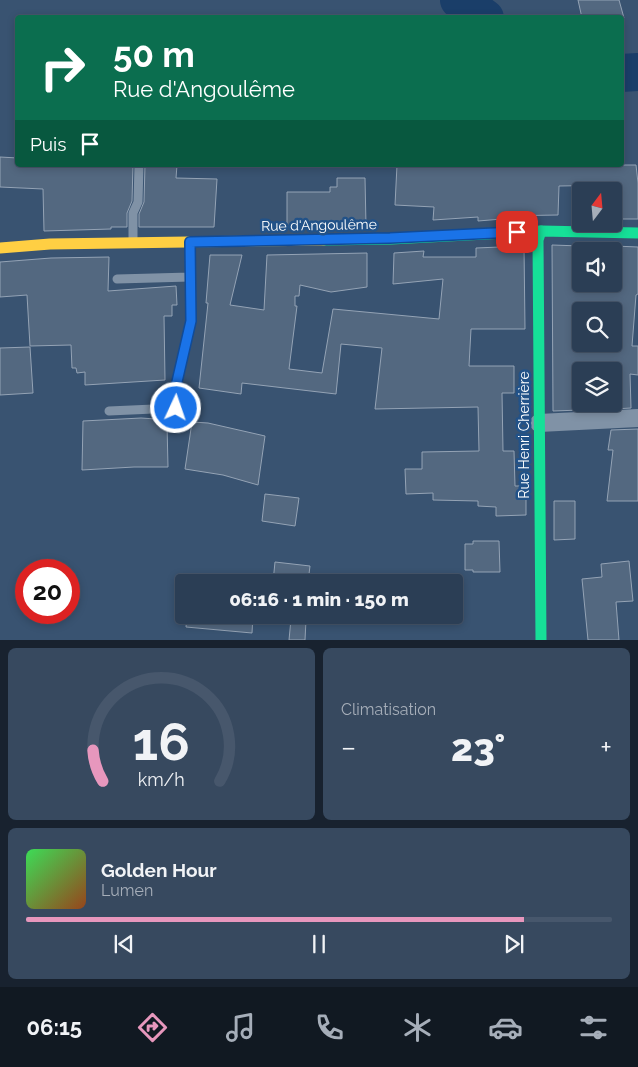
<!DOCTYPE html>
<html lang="fr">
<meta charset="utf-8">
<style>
body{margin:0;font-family:Raleway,sans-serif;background:#37495f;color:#f1f3f6;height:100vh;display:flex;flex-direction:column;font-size:19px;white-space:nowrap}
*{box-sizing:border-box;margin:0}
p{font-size:16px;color:#a6aeb9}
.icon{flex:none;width:28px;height:28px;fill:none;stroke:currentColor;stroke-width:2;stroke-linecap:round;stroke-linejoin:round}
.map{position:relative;height:640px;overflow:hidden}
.panel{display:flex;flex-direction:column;gap:8px;padding:8px;background:#18222f;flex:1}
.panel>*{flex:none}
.guide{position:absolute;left:15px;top:15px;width:609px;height:152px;border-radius:5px;box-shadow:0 2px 8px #0003,0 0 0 1px #47576c;background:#0b6e4f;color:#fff;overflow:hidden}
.needle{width:32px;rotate:16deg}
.tools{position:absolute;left:572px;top:182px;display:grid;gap:10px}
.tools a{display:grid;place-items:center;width:50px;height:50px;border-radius:5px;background:#2b3e55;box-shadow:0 2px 8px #0003,0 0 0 1px #47576c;font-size:25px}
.speed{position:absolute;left:15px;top:559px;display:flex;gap:10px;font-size:25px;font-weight:700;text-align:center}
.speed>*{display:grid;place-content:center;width:65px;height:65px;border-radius:50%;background:#2b3e55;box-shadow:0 2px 8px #0003,0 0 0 1px #47576c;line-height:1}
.speed .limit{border:8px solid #d22;background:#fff;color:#111}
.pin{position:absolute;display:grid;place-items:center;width:42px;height:42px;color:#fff;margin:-21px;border-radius:10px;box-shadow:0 2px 8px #0006}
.me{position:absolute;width:55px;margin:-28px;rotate:3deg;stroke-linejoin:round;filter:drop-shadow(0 0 4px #0008)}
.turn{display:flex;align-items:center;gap:18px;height:105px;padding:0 15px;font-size:22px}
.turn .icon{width:65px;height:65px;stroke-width:2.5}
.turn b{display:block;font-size:35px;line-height:42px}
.then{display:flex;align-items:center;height:48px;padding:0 15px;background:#0003;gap:10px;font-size:19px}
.big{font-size:38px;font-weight:800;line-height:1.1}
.panel .tile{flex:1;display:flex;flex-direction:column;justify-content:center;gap:8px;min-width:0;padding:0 18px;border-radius:8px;background:#37495f}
.panel .dial{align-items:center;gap:0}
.dial svg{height:130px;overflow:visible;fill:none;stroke:#47576c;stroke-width:7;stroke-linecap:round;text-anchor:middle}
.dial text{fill:#f1f3f6;stroke:none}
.song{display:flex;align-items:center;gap:15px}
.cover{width:60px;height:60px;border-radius:8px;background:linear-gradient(135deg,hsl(130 70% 55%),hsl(20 70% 35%))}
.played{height:5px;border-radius:2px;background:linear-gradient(90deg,#e797bd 85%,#47576c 85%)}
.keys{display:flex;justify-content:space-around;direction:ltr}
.heat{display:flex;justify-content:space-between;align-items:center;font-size:28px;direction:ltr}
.panel .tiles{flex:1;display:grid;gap:8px;grid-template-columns:1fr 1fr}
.tile:last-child{grid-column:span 2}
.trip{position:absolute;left:175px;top:574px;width:288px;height:50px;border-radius:5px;background:#2b3e55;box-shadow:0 2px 8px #0003,0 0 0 1px #47576c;font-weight:800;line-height:50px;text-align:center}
.dock{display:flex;height:80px;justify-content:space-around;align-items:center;background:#111922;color:#a6aeb9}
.dock .icon{width:35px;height:35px}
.dock .selected{color:#e797bd}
.dock b{font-size:22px;color:#f1f3f6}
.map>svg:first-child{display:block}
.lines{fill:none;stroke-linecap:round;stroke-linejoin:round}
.river{stroke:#1a3e69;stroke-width:38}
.building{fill:#536880;stroke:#94a3b5;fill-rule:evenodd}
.lane{stroke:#8092a6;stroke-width:9}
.street{stroke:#8092a6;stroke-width:18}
.fast{stroke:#16e098;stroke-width:11}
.slow{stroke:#ffcf43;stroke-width:11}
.route-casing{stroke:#114b97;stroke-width:12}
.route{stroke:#1a73e8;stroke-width:9}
.labels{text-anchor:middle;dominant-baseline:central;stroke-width:5;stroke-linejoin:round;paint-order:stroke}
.street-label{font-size:14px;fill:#fff;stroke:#225288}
</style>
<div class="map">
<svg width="638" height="640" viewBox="0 0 638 640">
<rect width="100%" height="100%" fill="#395371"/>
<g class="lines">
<!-- river -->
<g class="river">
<path d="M459,0L485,18"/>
<path d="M621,73L638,72"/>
</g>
</g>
<!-- building -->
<g class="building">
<path d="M578,0H619L624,18H582Z"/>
<path d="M0,157L18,158V165H133L132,201L127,213V227H111V229L44,231L43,189L0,187Z"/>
<path d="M145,165H177L176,178L217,179L214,227H139V214L144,202Z"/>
<path d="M397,165H636L638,183V219H618L617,185L559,186L558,215L499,216L502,219L478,221V217L433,220L434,207L395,205Z"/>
<path d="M337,178H365L366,226L287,227V192H330V187H337Z"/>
<path d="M552,245L581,246V284H614V246L638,247V294L636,295L632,346H638V375L630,374L631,408L614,409V371H581V410L553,411ZM581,311H614V344H581Z"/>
<path d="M524,246L525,329H471L469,366H514V393H502L503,451H514L515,486H526V515L496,516V507L478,506V501L433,500V493L406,494L405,469H422V452L479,451L478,407L375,409L382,348L341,344L336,394L242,383L241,394L199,388L208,303H206L210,255H242L230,305L264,310L267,255L367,253V287L331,292L300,285L299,296H295V306H297L289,369L322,373L333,309L439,319L443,279L393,284L394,253L424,251L423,257H476V248Z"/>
<path d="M109,257L108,291L176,286L177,305H172V316H164L165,380L85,385V372L77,373L76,368H72L71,345L30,346L27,295L0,297V262L51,258Z"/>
<path d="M30,347L33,393L0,395V348Z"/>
<path d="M141,418L156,419V423L167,424L168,467H134L82,470L83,421Z"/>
<path d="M192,422L208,423L265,436L258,485L223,475L185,469Z"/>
<path d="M638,429V501H607L613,450H608L611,430Z"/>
<path d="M265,494L299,498L295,526L262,521Z"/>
<path d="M554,501H575V539L554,540Z"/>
<path d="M473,541H499L500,572H473V570H465V544H473Z"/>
<path d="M629,561L633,601L616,602L619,640H588L582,579L602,577L601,564Z"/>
<path d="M275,562L310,566L308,582H273Z"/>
<path d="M187,615H253L252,633L186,627Z"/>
<path d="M291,619L306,620L305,640H289Z"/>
</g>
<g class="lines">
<!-- lane -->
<g class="lane">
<path d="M133,241V213L138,202L139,165"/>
<path d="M117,279L190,277V242"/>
<path d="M109,411L176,408V387L191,321L190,277"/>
</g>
<!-- street -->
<path class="street" d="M539,423L638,418"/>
<!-- fast -->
<g class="fast">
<path d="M541,231L538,240L541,640"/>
<path d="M324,240L391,239L541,231L638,233"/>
</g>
<!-- slow -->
<path class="slow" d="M0,248L50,244L324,240"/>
</g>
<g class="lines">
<!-- route casing -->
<g class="route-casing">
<path id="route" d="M176,408V386L191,321L190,242L390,238L517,232"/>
</g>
<!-- route -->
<use href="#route" class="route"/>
</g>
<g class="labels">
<!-- street labels -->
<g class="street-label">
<text transform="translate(319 225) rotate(-1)">Rue d'Angoulême</text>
<text transform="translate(524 435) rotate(-90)">Rue Henri Cherrière</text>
</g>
</g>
</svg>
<div class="tools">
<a><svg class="needle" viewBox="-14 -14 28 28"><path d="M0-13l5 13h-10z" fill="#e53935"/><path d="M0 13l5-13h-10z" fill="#a6aeb9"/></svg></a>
<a><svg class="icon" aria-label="sound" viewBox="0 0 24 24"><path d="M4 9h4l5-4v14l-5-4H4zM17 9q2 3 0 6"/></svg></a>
<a><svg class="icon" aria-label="search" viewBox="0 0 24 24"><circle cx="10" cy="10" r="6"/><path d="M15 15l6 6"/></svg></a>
<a><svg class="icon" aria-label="layers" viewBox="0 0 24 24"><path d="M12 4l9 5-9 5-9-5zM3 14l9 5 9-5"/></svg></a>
</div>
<div class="speed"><div class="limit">20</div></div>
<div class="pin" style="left:517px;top:232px;background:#d93025"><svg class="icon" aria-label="arrive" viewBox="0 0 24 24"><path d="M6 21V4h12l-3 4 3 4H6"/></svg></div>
<svg class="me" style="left:176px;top:408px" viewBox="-20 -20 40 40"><circle r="17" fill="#1a73e8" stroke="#fff" stroke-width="3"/><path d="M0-11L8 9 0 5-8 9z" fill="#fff"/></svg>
<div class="trip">06:16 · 1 min · 150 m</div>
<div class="guide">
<div class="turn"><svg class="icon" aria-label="right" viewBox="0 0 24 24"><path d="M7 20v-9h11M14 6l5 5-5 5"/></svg><div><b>50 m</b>Rue d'Angoulême</div></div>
<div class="then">Puis<svg class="icon" aria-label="arrive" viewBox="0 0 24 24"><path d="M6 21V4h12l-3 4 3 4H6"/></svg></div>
</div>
</div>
<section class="panel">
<div class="tiles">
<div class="tile dial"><svg viewBox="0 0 100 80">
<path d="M14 69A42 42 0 1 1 86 69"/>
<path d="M14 69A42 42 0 0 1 8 50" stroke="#e797bd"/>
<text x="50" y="56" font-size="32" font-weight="700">16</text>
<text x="50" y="72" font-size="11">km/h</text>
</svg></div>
<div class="tile"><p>Climatisation</p>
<div class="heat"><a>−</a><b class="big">23°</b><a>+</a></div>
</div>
<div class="tile">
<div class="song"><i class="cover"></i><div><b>Golden Hour</b><p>Lumen</p></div></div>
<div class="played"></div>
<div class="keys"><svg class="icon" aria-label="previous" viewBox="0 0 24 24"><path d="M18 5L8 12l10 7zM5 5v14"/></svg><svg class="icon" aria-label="pause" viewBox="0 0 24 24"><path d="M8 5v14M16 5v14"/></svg><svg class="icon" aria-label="next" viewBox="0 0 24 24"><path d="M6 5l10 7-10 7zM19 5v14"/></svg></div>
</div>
</div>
</section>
<nav class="dock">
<b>06:15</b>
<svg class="icon selected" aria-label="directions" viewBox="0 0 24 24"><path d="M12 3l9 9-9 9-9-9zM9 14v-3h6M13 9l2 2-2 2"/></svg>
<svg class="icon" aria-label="music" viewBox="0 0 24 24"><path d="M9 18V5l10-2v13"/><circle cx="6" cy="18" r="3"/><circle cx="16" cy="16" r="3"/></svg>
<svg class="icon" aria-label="phone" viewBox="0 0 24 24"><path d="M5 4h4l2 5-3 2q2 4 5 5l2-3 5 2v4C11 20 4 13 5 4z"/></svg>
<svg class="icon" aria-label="climate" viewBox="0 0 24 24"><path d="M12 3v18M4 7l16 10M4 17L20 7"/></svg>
<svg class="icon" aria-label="car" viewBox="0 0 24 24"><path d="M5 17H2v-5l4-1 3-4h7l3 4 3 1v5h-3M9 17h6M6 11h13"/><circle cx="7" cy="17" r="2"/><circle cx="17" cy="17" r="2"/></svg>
<svg class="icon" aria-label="filters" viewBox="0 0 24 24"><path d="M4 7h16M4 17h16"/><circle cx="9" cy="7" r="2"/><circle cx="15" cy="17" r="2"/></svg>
</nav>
